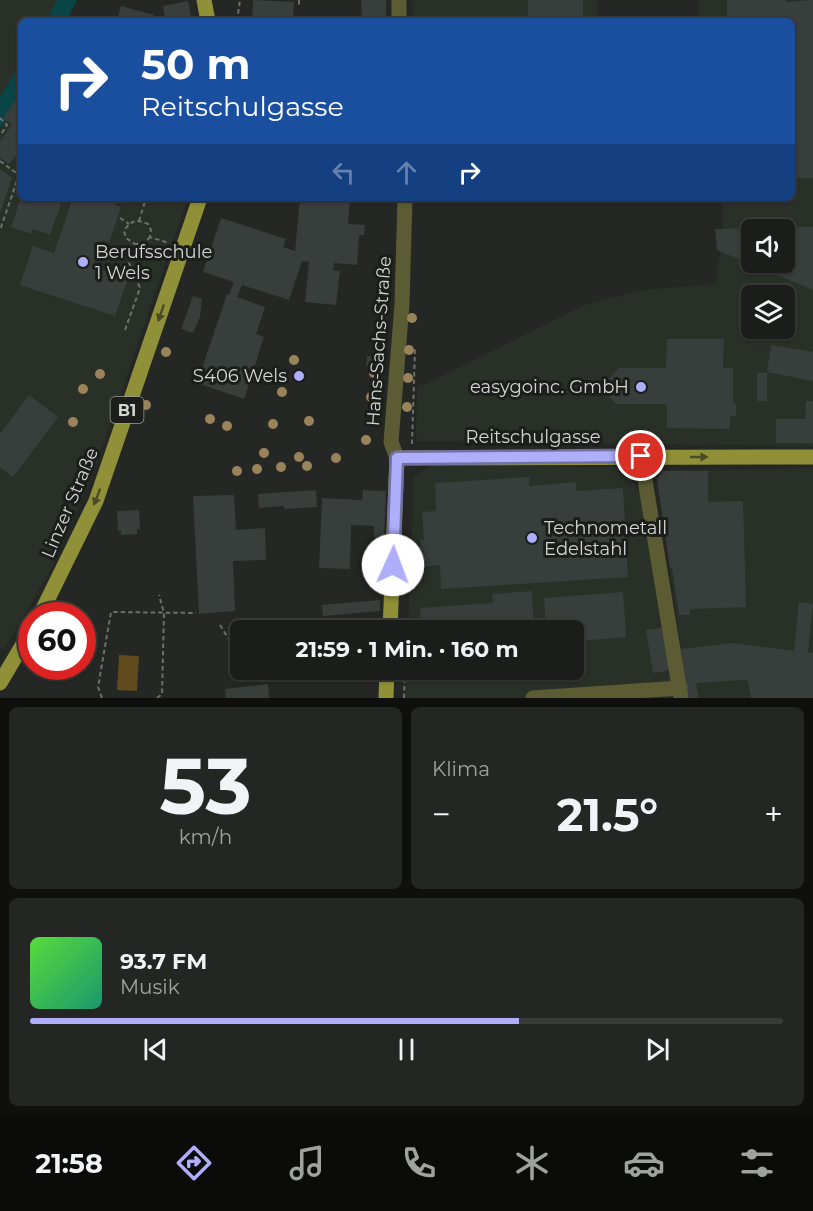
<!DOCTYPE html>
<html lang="de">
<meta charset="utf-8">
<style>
body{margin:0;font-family:Montserrat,sans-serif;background:#242623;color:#f1f3f6;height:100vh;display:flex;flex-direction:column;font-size:22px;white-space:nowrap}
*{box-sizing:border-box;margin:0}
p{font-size:20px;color:#a0a2a2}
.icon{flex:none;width:33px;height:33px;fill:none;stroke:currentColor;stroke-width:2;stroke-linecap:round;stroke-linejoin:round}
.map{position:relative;height:698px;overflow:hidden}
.details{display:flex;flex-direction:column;gap:9px;padding:9px;background:#0f100e;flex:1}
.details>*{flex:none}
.guide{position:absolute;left:18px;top:18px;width:777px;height:183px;border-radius:9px;box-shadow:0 2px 4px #0004,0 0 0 2px #393b39;background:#1a4fa0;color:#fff;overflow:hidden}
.buttons{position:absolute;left:741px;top:219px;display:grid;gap:12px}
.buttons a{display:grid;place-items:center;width:54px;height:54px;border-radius:9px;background:#1b1d1a;box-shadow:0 2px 4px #0004,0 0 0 2px #393b39;font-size:30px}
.speed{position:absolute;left:18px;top:602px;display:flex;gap:12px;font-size:30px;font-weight:700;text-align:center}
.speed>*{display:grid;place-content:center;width:78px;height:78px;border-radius:50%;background:#1b1d1a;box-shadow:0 2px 4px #0004,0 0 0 2px #393b39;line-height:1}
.speed .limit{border:9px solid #d22;background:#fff;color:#111}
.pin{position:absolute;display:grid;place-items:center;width:51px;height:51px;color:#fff;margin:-26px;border:3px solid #fff;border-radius:50%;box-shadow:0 2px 6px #0007}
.me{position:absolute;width:66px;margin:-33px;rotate:2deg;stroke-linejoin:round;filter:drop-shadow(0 0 4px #0008)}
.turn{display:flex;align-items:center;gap:21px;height:126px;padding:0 24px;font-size:27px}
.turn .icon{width:78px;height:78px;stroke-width:2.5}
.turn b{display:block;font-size:42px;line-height:51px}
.lanes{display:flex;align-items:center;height:57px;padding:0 24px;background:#0003;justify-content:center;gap:30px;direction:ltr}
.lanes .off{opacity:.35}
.big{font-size:45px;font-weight:700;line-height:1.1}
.details .card{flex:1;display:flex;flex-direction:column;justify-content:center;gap:9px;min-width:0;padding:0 21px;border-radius:9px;background:#242623}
.details .dial{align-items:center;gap:0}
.dial b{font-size:78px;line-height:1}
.song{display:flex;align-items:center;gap:18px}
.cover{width:72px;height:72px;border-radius:9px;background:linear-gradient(135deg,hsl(110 70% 55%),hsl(160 70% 35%))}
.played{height:6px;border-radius:3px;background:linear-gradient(90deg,#aeaefb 65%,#393b39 65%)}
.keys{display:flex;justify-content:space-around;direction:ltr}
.heat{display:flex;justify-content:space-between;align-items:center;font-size:33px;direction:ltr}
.details .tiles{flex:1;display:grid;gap:9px;grid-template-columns:1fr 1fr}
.card:last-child{grid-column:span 2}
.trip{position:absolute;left:230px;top:620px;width:354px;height:60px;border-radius:9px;background:#1b1d1a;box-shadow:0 2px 4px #0004,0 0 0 2px #393b39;font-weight:700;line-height:60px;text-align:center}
.tab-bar{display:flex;height:96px;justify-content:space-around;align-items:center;background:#0b0c0a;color:#a0a2a2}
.tab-bar .icon{width:42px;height:42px}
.tab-bar .active{color:#aeaefb}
.tab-bar b{font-size:27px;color:#f1f3f6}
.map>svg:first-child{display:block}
.built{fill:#293027;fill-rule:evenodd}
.green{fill:#614a1e}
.water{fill:#094546}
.building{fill:#383e3c}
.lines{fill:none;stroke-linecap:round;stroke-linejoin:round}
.path{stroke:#6d706c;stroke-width:2;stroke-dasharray:4.5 3;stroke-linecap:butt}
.minor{stroke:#5b5c34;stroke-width:15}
.major{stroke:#8f9037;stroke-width:15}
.tree{fill:#99835b}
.oneway{fill:#494c26}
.route-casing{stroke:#7171a3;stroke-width:15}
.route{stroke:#aeaefb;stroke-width:10}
.poi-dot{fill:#aeaefb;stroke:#1b1e1a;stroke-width:2}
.labels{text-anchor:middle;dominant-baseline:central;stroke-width:6;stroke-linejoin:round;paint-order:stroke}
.shield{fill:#1b1e1a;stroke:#9c9e9b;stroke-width:1.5}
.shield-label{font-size:16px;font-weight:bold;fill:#d3d5d2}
.poi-label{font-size:18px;fill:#d3d5d2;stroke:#1b1e1a;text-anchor:start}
.street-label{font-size:18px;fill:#d3d5d2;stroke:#1b1e1a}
</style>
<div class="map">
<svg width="813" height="698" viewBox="0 0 813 698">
<rect width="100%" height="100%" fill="#242723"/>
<!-- built -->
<g class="built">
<path d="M0,0H57L46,21H21V198H188L92,477L53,566L4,649L0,647V129L3,125L0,122Z"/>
<path d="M412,0H598V21H413Z"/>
<path d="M698,0H813V446L416,441L417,388L584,305L642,290L716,284L723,230L722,198H792V21H698ZM752,230H784V262H752ZM752,296H784V328H752Z"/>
<path d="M431,465L618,467L628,471L644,501L672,673V698H405L406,669H573V630H408L414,476Z"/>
<path d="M813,467V698H688L657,479L661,470L779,469Z"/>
</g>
<!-- green -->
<path class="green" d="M119,655L139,656L137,691L117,690Z"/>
<!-- water -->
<g class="water">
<path d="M57,0H77L66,21H46Z"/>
<path d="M21,64V98L0,128V96Z"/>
</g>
<!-- building -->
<g class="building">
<path d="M253,0L294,2L293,21H252Z"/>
<path d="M361,0H386V21H362Z"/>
<rect x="528" y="0" width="55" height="21"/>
<path d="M727,0H786V2L813,0V178H792V21H727Z"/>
<path d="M188,1L192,21H165L163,6Z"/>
<path d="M121,6L154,15L152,21H117Z"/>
<path d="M21,93V149L9,164L0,158V141L12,125L3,118Z"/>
<path d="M0,169L12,178L0,213Z"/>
<path d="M21,198H63L50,235L33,229L31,234L11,227Z"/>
<path d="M73,198H118L115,205L121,207L109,243L102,240L93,267L128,278L115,316L20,285L33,246L54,253Z"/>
<path d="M300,198H350L348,224L365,225L364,235H359L357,265L334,263L333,270L340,271L336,305L305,302L309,262L302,261L289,300L242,285L237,297L265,307L256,334L264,337L244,399L197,383L227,294L229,295L234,282L203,272L221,218L286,239L283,247L295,251Z"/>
<path d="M784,227H813V290L717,250L715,229L752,228V262H784Z"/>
<path d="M193,296L202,299L200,317L193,333L181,329Z"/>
<path d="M667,339H724L723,368H733V404H736V416H730V429L667,428V404H616L607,394L608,380L619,368H666Z"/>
<path d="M771,345L813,352V381L767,372Z"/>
<path d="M367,356L378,357V367L366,366Z"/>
<rect x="757" y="373" width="10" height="28"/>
<path d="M29,395L58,417L13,477L0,467V434Z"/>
<path d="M806,401H813V443H776V419H805Z"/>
<path d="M663,471H708V502L743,501L746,607L690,609V615H679L672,568H670L657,479Z"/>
<path d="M529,477V486L576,482V491L623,488L628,577L441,589L440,565L422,567L420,540H424L422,512L436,511L435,483Z"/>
<path d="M316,490L317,507L284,509V506L259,508L258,494Z"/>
<path d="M363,490L386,491L384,538L374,537V526L351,525L350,569L319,568L322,498L362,500Z"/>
<path d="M234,495L236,530L265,528L266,560L233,561L235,611L199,614L193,496Z"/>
<path d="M139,510L140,529H137V534L121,535V531H118L117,511Z"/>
<path d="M532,591L534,630H508L507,622L485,624V630H459V626L421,628L420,608L493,603L492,594Z"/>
<path d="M623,592L626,637L579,641L581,671L549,674V669H573V630H546L544,598Z"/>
<path d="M380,600V611L323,616L322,605Z"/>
<path d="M799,602L813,604L808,652L813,653V698H751L748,681L745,680L696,683L699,698H688L681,649L733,643L794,651Z"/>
<path d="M664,627L671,670L653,673L646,630Z"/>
<path d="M268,684L269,698H226L225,689Z"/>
</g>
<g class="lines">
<!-- path -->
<g class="path">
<path d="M299,0V6"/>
<path d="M237,21L240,0"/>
<path d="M0,118L7,125L0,136"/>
<path d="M0,161L19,175L0,230"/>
<path d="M120,218L129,224"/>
<path d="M139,221L146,198"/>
<path d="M106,255L135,244H144L150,237"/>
<path d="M125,330L140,288L129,263L135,244L126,238L124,231C131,220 136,219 148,224L151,230L150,237L169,243"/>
<path d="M412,444L415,348"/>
<path d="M220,625L235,649L240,664"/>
<path d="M407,630V615"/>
<path d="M242,669L246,681L268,679L283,669"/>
<path d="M102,698L98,687L111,612L196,613"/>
<path d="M157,698L162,694L164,613L159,595"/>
<path d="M404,698L405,669"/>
</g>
<!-- minor -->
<g class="minor">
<path d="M399,21V0"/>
<path d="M641,456L681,698"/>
<path d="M397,458L391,442L402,304L405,198"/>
<path d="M533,698L680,688"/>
</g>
<!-- major -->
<g class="major">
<path d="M204,0L208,21"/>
<path d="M40,615L96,501L200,198"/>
<path d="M390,630L397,458L813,457"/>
<path d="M0,683L32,629"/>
<path d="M386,698L387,669"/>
</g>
</g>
<!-- trees -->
<g class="tree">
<circle cx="412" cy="318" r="5"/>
<circle cx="409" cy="350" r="5"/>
<circle cx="166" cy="352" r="5"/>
<circle cx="294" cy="360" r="5"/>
<circle cx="374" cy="373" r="5"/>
<circle cx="100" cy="374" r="5"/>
<circle cx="408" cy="378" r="5"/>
<circle cx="83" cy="389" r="5"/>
<circle cx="282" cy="392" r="5"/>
<circle cx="371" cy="397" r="5"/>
<circle cx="146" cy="405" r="5"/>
<circle cx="407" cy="407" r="5"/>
<circle cx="210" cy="419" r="5"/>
<circle cx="309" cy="421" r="5"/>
<circle cx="73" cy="422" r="5"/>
<circle cx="273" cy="424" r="5"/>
<circle cx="227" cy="426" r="5"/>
<circle cx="366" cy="440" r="5"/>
<circle cx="264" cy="453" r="5"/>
<circle cx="299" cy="457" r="5"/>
<circle cx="336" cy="458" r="5"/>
<circle cx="307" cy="466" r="5"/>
<circle cx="281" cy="467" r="5"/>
<circle cx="257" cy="469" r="5"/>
<circle cx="237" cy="471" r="5"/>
</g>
<!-- one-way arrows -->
<defs><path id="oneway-solid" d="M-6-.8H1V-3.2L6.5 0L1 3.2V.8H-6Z" transform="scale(1.5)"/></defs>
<g class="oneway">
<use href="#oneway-solid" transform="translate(161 313) rotate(109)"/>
<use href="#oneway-solid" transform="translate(699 457)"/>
<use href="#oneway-solid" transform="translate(97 497) rotate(111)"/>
</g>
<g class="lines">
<!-- route casing -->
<g class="route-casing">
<path id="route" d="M393,565L397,458L641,456"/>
</g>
<!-- route -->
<use href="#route" class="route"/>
</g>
<!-- markers -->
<g class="poi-dot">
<circle cx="83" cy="262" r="6"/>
<circle cx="299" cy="376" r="6"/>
<circle cx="641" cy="387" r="6"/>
<circle cx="532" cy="538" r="6"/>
</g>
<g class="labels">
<!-- shield labels -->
<rect class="shield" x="110.5" y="397" width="33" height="26" rx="4.5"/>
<g class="shield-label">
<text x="127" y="410">B1</text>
</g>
<!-- poi labels -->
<g class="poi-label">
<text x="95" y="252">Berufsschule<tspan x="95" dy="21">1 Wels</tspan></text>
<text x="287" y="376" text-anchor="end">S406 Wels</text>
<text x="629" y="387" text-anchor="end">easygoinc. GmbH</text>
<text x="544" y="528">Technometall<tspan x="544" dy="21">Edelstahl</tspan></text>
</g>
<!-- street labels -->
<g class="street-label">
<text transform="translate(379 341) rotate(-86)">Hans-Sachs-Straße</text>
<text x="533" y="437">Reitschulgasse</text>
<text transform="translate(70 503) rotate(-67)">Linzer Straße</text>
</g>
</g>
</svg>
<div class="buttons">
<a><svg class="icon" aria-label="sound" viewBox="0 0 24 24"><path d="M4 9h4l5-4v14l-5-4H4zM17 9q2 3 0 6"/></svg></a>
<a><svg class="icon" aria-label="layers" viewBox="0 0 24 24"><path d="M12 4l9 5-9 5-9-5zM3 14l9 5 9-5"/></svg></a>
</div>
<div class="speed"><div class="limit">60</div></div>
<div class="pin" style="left:641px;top:456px;background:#d93025"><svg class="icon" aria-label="arrive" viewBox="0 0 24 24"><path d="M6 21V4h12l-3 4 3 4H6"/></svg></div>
<svg class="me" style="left:393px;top:565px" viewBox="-20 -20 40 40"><circle r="19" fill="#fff"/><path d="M0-13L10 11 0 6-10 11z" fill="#aeaefb"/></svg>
<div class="trip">21:59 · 1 Min. · 160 m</div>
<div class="guide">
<div class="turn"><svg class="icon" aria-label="right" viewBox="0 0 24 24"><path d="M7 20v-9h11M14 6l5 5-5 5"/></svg><div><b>50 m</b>Reitschulgasse</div></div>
<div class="lanes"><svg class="icon off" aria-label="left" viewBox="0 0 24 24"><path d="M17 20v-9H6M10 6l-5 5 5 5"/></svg><svg class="icon off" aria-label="ahead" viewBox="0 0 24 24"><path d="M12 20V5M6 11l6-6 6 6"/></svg><svg class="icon" aria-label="right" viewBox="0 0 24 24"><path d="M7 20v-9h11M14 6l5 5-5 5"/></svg></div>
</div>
</div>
<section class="details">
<div class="tiles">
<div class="card dial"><b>53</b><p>km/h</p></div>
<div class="card"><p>Klima</p>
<div class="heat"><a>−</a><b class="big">21.5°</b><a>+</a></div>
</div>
<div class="card">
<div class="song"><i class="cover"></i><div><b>93.7 FM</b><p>Musik</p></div></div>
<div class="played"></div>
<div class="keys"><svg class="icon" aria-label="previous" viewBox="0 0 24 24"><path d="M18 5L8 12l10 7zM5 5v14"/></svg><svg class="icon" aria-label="pause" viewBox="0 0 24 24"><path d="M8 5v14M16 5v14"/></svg><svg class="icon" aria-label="next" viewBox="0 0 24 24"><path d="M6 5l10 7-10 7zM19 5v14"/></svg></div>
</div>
</div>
</section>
<nav class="tab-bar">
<b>21:58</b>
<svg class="icon active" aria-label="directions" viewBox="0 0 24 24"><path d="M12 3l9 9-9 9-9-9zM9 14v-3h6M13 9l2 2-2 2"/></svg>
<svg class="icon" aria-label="music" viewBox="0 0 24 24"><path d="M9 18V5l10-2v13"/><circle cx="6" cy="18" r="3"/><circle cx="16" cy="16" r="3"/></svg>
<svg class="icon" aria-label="phone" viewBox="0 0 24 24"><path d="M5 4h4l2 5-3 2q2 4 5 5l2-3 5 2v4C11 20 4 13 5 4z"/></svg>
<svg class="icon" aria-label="climate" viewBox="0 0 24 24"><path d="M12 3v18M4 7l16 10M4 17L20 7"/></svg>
<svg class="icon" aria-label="car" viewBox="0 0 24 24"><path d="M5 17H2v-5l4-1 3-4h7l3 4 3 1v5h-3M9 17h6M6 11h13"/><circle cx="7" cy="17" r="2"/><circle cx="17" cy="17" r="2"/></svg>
<svg class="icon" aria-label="filters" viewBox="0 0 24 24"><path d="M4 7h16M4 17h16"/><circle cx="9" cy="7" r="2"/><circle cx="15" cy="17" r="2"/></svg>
</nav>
